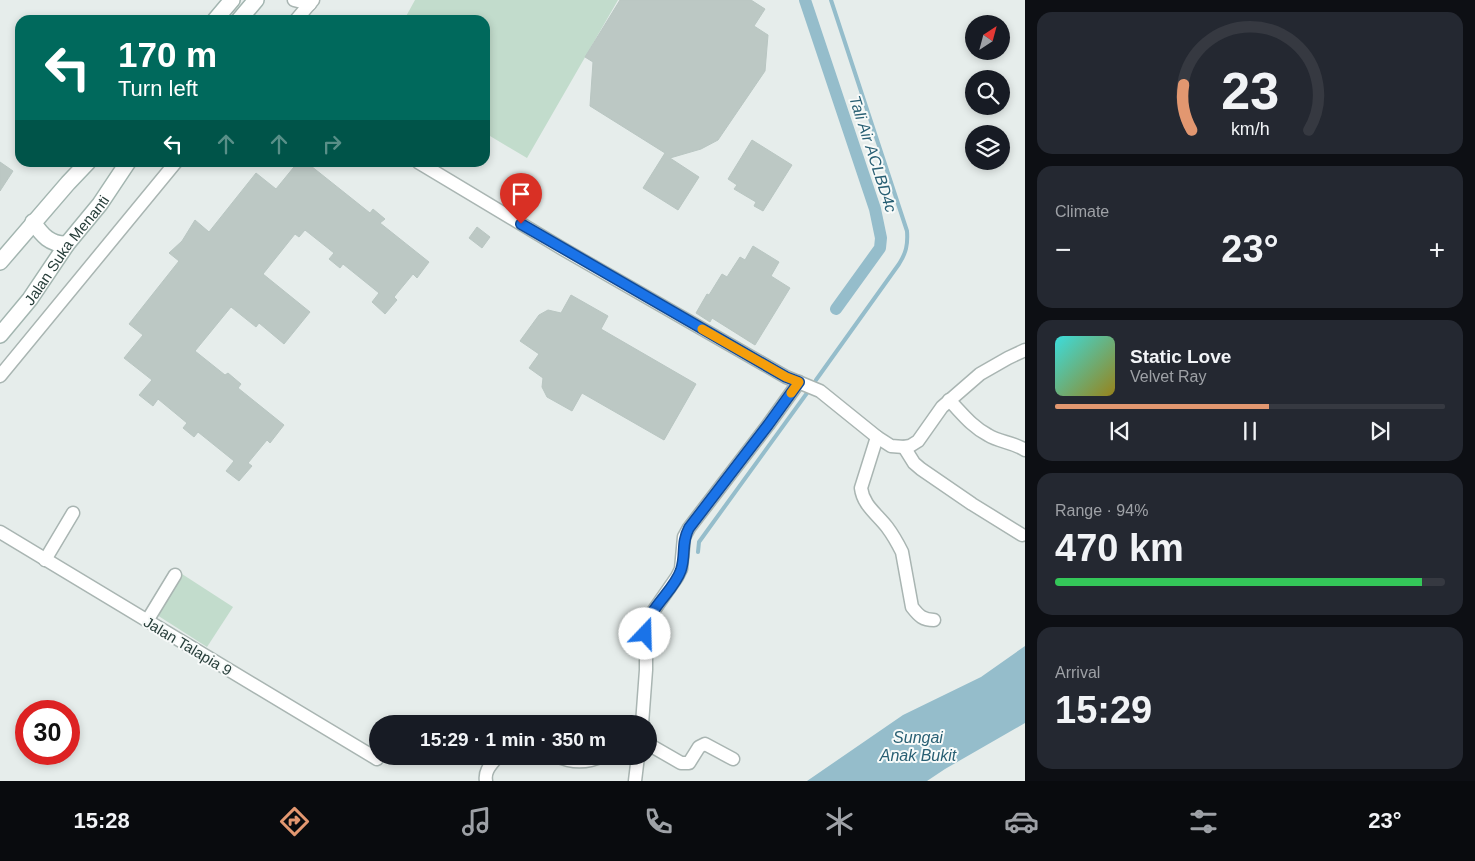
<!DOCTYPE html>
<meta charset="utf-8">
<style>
body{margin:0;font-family:Arial,sans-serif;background:#242831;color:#f1f3f6;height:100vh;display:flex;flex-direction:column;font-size:19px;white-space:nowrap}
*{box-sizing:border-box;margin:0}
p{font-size:16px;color:#9ea1a6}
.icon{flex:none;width:28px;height:28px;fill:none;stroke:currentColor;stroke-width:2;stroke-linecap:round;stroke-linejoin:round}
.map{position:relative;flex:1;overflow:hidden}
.sheet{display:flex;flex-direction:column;gap:12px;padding:12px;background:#0d0f14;width:450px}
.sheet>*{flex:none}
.top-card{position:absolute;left:15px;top:15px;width:475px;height:152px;border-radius:15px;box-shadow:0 2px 8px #0003;background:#00695c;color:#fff;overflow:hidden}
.needle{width:32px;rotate:36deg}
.buttons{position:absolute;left:965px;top:15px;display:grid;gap:10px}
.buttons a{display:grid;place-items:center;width:45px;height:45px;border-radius:50%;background:#171b24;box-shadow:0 2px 8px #0003;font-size:25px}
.speed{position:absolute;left:15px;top:700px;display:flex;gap:10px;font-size:25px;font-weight:700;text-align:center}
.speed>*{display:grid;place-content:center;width:65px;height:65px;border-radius:50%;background:#171b24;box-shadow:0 2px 8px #0003;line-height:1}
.speed .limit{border:8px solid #d22;background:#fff;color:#111}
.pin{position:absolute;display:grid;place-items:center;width:42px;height:42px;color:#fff;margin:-51px -21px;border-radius:50% 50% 50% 0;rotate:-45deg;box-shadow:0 0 5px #0007}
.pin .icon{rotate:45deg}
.me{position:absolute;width:55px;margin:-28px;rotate:21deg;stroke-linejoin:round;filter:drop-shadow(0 0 4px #0008)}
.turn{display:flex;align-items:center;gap:18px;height:105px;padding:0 20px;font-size:22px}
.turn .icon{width:65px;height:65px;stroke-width:2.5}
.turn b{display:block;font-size:35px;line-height:42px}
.lanes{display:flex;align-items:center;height:48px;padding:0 20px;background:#0003;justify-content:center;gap:25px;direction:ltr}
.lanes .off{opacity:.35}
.big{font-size:38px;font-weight:700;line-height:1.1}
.sheet .card{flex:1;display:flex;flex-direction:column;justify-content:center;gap:8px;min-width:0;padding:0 18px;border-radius:15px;background:#242831}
.sheet .dial{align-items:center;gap:0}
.dial svg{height:130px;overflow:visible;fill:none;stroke:#363941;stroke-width:7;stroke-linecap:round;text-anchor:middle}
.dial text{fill:#f1f3f6;stroke:none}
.song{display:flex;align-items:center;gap:15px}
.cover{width:60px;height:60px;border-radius:8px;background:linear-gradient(135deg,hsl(180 70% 55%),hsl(50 70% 35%))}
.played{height:5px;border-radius:2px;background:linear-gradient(90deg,#e29770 55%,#363941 55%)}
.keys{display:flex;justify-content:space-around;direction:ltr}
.heat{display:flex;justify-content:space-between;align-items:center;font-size:28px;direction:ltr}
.charge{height:8px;border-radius:4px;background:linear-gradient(90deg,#34c759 94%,#363941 0)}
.trip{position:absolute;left:369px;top:715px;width:288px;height:50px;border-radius:25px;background:#171b24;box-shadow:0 2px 8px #0003;font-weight:700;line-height:50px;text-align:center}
.dock{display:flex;height:80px;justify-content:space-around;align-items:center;background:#090b0e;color:#9ea1a6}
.dock .icon{width:35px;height:35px}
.dock .selected{color:#e29770}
.dock b{font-size:22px;color:#f1f3f6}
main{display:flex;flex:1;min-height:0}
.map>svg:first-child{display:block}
.green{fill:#c2dccc}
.water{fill:#95bdcb}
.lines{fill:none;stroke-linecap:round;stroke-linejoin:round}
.stream{stroke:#95bdcb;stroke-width:4}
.canal{stroke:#95bdcb;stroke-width:12}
.building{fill:#bcc8c4;stroke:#b9c6c2}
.minor-casing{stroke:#a9b5b2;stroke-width:15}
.secondary-casing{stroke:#a3b5b0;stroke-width:18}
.minor{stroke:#fff;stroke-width:12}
.secondary{stroke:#fff;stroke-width:15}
.route-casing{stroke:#114b97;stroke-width:12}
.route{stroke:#1a73e8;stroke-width:9}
.slow{stroke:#f59e0b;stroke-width:9}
.labels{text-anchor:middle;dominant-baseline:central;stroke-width:4;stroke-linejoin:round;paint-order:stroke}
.street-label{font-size:15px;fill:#273e3a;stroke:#f7faf9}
.water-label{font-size:16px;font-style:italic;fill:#285f73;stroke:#f7faf9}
</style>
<main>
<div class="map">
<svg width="1025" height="781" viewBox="0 0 1025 781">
<rect width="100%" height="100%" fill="#e6edeb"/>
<!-- green -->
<g class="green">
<path d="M415,0H618L527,158L485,133V20H404Z"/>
<path d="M182,574L233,607L207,647L157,615Z"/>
</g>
<!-- water -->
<path class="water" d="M1025,646V723L945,769L927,781H807L903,715L981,677Z"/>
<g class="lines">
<!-- stream -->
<g class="stream">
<path d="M816,380L899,264C906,253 908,245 907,231L831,0"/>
<path d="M698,552L699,542L807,393"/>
</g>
<!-- canal -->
<path class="canal" d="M805,0L875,209L881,238L880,248L836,309"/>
</g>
<!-- building -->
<g class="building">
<path d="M620,0H751L765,9L754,26L768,35L765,71L718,140L701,149L670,158L699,177L678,210L643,188L665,153L590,106L593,62L585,57Z"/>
<path d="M752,140L792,165L763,211L754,206L756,202L734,189L737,185L728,179Z"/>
<path d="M0,162L13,171L0,191Z"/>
<path d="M298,162H306L370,213L373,209L385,219L380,223L429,262L417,278L413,274L394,297L397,300L385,314L372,302L379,293L343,264L340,268L329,259L334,253L305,230L299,237L295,234L263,274L310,312L284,344L259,323L256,327L231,307L195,351L225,375L228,373L241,384L238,388L284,425L270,443L267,440L248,463L252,466L239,481L226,471L234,461L198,432L194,437L183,428L187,423L158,399L153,406L139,395L152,380L124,358L143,335L129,324L179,261L169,253L182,241L195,220L209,232L256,173L276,189Z"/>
<path d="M477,227L490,237L482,248L469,238Z"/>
<path d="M753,246L779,262L771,276L790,288L755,345L712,318L710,322L696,313L707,294L709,295L722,274L727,277L740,257L745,260Z"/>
<path d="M571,295L608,316L601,329L696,384L664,440L582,393L572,411L547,397L542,387L543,378L529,368L539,354L520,341L539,315L548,310L561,313Z"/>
</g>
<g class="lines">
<!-- minor casing -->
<g class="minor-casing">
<g id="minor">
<path d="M294,0L310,4"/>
<path d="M296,20L313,0"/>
<path d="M418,162L563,249L786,377L820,391L877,437L891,446L904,447L910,446L918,441L942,407L980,374L1008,358L1025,350"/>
<path d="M0,376L176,162"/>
<path d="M949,400C961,412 972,427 988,435C999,442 1013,442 1025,450"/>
<path d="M877,437L861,488C863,505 877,514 887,527C893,535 898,544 902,552L912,607C919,616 923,620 934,620"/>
<path d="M904,447L914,463L921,469L972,504L1022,535"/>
<path d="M0,532L377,759"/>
<path d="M45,560L73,513"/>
<path d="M147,621L175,575"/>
<path d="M642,724L646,670V625L650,616L677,577L681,569L684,537L689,528L768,425L799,382"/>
<path d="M648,744L681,763H689L699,747L705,744L733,759"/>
<path d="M557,756C571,763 588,763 602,756"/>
<path d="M486,781C484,770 492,764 498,756"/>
<path d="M635,781L638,756"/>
</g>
</g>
<!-- secondary casing -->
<g class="secondary-casing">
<g id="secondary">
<path d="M215,20L232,0"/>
<path d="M239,20L256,0"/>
<path d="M33,222C42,235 50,245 67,244"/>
<path d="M0,262L68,183L88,162"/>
<path id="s1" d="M0,335L30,299L67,244L100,204L128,162"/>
</g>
</g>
<!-- minor -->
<use href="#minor" class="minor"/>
<!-- secondary -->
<use href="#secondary" class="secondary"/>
</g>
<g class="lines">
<!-- route casing -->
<g class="route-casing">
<path id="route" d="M521,224L772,369L786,377L799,382L768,425L689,528C681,543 686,554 681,570C673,593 647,608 645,634"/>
</g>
<!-- route -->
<use href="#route" class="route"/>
<!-- slow -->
<path class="slow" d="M702,329L786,377L799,382L791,393"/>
</g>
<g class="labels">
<!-- street labels -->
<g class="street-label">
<text stroke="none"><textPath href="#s1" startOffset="108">Jalan Suka Menanti</textPath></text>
<text transform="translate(188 646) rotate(31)">Jalan Talapia 9</text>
</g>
<!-- water labels -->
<g class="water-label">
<text transform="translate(873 154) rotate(72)">Tali Air ACLBD4c</text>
<text x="918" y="737">Sungai<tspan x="918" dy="18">Anak Bukit</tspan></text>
</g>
</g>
</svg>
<div class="buttons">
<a><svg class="needle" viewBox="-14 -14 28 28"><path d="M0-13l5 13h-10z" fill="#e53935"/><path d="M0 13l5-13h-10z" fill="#9ea1a6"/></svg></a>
<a><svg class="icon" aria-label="search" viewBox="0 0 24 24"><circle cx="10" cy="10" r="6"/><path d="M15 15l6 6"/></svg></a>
<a><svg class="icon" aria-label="layers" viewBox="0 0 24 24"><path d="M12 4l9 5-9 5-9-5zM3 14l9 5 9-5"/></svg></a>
</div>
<div class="speed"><div class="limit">30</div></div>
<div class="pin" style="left:521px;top:224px;background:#d93025"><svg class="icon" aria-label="arrive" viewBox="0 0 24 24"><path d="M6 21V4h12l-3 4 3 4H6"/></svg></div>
<svg class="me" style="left:645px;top:634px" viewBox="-20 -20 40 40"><circle r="19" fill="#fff"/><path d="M0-13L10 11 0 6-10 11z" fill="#1a73e8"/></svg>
<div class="trip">15:29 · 1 min · 350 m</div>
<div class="top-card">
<div class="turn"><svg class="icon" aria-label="left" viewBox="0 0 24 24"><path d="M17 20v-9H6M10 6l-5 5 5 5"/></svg><div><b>170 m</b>Turn left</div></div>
<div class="lanes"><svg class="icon" aria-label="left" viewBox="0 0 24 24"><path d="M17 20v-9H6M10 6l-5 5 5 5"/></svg><svg class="icon off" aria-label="ahead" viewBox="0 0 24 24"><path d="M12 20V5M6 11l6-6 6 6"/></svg><svg class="icon off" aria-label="ahead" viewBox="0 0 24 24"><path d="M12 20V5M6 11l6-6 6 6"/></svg><svg class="icon off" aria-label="right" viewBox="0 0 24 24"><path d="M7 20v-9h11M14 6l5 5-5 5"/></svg></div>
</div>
</div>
<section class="sheet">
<div class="card dial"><svg viewBox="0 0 100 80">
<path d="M14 69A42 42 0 1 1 86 69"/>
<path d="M14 69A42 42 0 0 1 9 41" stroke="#e29770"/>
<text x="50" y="56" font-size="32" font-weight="700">23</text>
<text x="50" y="72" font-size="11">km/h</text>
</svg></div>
<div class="card"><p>Climate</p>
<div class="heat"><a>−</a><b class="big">23°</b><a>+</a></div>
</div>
<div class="card">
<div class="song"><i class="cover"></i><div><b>Static Love</b><p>Velvet Ray</p></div></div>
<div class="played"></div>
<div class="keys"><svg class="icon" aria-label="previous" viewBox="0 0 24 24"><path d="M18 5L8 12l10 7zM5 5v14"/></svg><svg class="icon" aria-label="pause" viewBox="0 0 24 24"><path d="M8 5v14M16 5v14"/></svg><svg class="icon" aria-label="next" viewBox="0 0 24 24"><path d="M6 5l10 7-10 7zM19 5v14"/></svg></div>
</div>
<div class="card"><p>Range · 94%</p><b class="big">470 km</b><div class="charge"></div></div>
<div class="card"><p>Arrival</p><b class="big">15:29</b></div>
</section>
</main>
<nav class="dock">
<b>15:28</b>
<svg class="icon selected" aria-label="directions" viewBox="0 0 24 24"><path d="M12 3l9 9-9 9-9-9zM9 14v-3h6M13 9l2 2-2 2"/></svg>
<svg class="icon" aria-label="music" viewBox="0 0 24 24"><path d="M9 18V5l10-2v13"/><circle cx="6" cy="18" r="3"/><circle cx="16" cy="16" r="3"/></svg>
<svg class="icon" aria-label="phone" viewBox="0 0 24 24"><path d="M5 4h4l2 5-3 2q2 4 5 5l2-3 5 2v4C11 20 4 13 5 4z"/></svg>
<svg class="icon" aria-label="climate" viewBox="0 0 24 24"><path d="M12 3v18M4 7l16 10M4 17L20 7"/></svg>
<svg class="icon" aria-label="car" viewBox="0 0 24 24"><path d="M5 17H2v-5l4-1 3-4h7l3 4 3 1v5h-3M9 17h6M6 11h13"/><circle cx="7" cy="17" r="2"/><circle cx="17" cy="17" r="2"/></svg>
<svg class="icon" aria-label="filters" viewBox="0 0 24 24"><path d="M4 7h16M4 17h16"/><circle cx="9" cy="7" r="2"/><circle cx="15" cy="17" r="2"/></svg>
<b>23°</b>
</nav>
